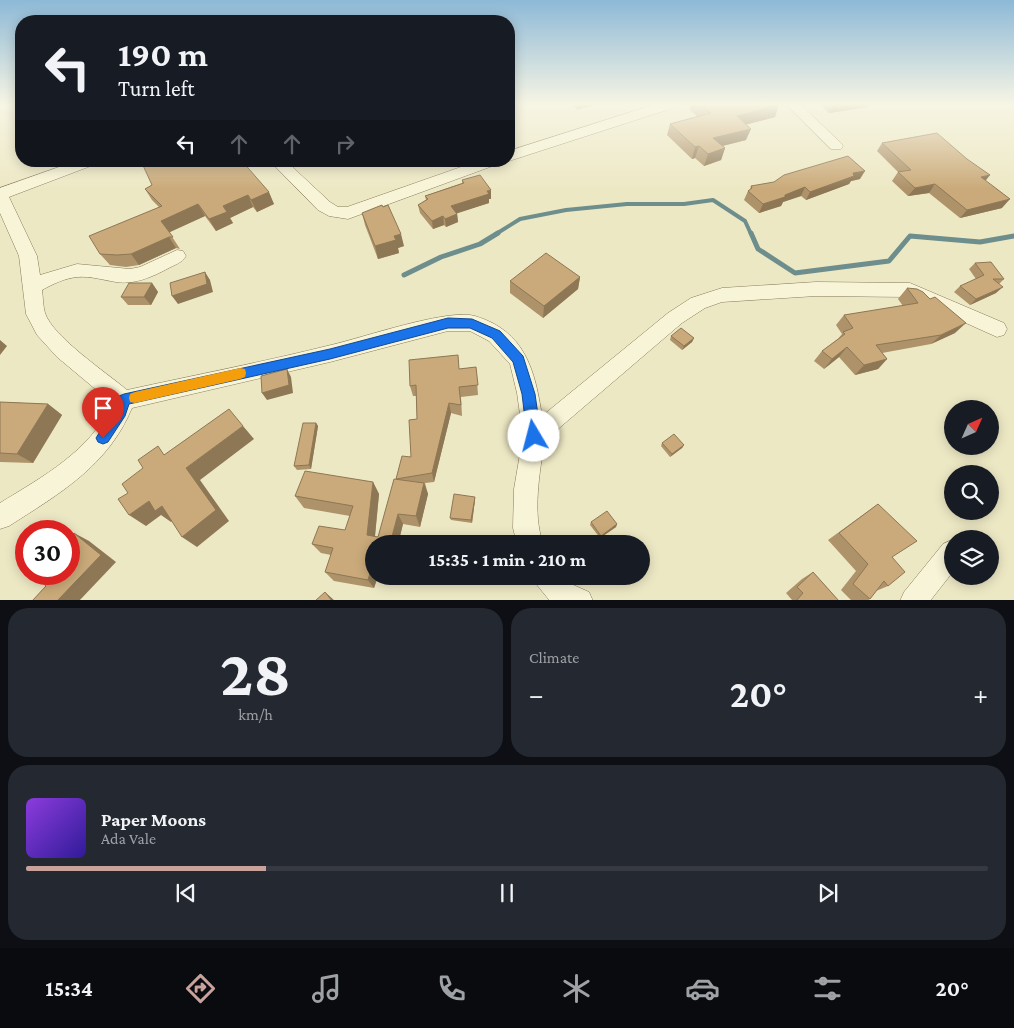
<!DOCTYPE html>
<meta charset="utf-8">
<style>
body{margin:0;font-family:"Crimson Pro",serif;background:#242831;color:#f1f3f6;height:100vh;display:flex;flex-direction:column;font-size:19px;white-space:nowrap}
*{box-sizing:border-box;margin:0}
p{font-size:16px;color:#9ea1a6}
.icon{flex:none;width:28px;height:28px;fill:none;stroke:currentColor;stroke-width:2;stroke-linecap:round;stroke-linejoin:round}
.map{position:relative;height:600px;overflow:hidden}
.drawer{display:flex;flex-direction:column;gap:8px;padding:8px;background:#0d0f14;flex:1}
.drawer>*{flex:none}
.guide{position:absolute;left:15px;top:15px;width:500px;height:152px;border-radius:20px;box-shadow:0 2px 12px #0003;background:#171b24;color:#f1f3f6;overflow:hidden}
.needle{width:32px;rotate:45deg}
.tools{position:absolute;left:944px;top:400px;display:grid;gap:10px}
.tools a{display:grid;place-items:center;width:55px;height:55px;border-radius:50%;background:#171b24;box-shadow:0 2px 12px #0003;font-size:25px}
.speed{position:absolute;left:15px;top:520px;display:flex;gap:10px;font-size:25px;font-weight:700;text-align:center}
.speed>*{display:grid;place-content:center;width:65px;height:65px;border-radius:50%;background:#171b24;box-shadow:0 2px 12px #0003;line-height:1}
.speed .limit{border:8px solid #d22;background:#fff;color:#111}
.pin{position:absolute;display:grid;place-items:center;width:42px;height:42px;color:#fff;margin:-51px -21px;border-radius:50% 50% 50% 0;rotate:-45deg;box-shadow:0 0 5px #0007}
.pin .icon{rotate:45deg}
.me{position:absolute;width:55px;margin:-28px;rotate:352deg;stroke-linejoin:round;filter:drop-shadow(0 0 4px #0008)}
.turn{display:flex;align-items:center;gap:18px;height:105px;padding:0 20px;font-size:22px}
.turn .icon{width:65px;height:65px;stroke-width:2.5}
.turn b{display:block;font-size:35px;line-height:42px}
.lanes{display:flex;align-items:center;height:48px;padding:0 20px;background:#0003;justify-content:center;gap:25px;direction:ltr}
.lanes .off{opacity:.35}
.big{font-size:38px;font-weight:700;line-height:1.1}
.drawer .card{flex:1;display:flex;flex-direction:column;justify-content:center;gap:8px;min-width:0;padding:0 18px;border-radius:20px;background:#242831}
.drawer .dial{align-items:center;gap:0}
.dial b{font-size:65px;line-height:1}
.song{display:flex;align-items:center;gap:15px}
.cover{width:60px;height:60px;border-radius:8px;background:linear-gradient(135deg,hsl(270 70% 55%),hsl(250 70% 35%))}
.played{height:5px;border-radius:2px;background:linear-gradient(90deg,#c8a29b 25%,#363941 25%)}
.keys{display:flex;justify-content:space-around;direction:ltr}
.heat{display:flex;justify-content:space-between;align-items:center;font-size:28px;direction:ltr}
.drawer .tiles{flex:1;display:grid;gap:8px;grid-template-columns:1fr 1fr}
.card:last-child{grid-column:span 2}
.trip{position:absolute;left:365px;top:535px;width:285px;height:50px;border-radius:25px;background:#171b24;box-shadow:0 2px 12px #0003;font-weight:700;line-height:50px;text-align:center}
.dock{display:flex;height:80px;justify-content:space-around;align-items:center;background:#090b0e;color:#9ea1a6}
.dock .icon{width:35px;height:35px}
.dock .current{color:#c8a29b}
.dock b{font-size:22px;color:#f1f3f6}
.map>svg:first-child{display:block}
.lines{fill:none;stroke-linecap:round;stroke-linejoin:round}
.stream-far1{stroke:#6d8e8c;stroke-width:4}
.stream{stroke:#6d8e8c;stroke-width:5}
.minor-casing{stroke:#877a5b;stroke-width:1}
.minor{fill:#f8f4d7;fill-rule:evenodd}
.wall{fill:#ae9269}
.shaded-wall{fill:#8d7755}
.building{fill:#caaa7a;stroke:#8d7755}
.route{fill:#1a73e8;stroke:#114b97}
.slow{fill:#f59e0b}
</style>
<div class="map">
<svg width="1014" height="601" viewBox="0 0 1014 601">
<rect width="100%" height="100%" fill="#ede8c4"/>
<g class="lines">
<!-- stream-far1 -->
<path class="stream-far1" d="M496,234L520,219L566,210L627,204H684L713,200L745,221L751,234"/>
<!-- stream -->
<g class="stream">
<path d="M751,233L758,249L795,273L889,261L910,236L980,242L1014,236"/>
<path d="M404,275L441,257L480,244L498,233"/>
</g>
<!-- minor casing -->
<g class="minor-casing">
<g id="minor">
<path d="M656,104H677L676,107L509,161V151Z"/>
<path d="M786,104H800L841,143L843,146L841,149H831Z"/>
<path d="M76,161H98L96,164L9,197L37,256L40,275L77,264L130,269L140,267L177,250L183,251L186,256C182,263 174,265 167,269C152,277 134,285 116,282C103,280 91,276 78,277C65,278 53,284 42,290C43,297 43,306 45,313C53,337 107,373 127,390C195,375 263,362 331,345C362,338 448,308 475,316C525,331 535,370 542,416L668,313L691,298L722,288L816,282L910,283L1004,323L1007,329L1004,335L997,337L908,297L816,296L722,302L705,308L682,323L544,441C540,475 532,511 543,544H517L513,528L514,489L523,436L517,393L510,364L489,341L470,331H448L330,362L132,408C108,466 59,494 9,526L0,529V503C42,477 91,451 112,403L57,357L37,335L26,314L19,256L0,213V188Z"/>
<path d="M270,161H286L330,202L338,207H347L478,161H500L498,164L348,219L329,216L318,210Z"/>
<path d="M952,540V573L930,601H900L904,592L943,544Z"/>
<path d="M533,576H564L569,583L589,592L593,601H550L537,585Z"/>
</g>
</g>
<!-- minor -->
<use href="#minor" class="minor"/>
</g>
<!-- wall -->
<g class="wall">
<path d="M572,104H597L577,110Z"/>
<path d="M691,104H778L775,117L746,124V140L723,146L725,148L721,160L704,166L695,158L692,159L667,135L670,124L697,116L690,110Z"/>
<path d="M820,104H870L868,107L829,113Z"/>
<path d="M882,143L985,181L1002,208L960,218L929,193L908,196L892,181L898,172L877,151Z"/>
<path d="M141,161H261L247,167L274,204L257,212L253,207L230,218L233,223L216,231L205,216L169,232L180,249L176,248L139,265L126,267L110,265L100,254L159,207L152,200L145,189L152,185Z"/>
<path d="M860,179L851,181L849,184L806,200L801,196L783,202L781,206L759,213L744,200L748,191L750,190L751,186Z"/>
<path d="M462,180L491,199H489V203L457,213L458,222L446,227L444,225L433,229L420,213L418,205L426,200L425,196L462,183Z"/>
<path d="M362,213L404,246L398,248L399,253L378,259L365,225Z"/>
<path d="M975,263L1004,279L999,284L996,293L970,305L954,292L960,286L976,279L969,269Z"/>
<path d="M580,277L578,289L543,318L510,293V281Z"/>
<path d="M152,283L158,292L151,305H128L121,297Z"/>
<path d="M907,288L955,333L931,344L882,353L887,359L878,369L855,375L839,357L824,369L814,361L822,351L838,339L842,334L836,325L844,315L903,306L898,299Z"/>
<path d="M671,336L694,338L692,342L682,350L670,340Z"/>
<path d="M476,367L478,395L461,397L462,416L451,413L434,482L425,483L428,494L420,527L403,524L398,544H374V576H378L374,588L334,581L325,572L331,555L321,553L312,544L345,530L350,516L304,508L295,496L373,482L379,494L375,537H378L396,479L411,457L417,419L416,396H413L410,386L460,369Z"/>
<path d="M0,402L48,404L62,415L33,463L0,462Z"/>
<path d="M316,423L318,426L311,469L297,470L294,466Z"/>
<path d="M662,443L684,445L682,448L670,457L661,446Z"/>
<path d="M475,497V500L472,523L451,520L450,518Z"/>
<path d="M878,504L892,557L888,586L876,591L870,599L867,601H852L841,590L856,571L828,540Z"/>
<path d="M591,522L617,524L616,527L600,538L590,525Z"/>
<path d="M813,572L839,601H791L792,600L786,593L802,579Z"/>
</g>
<!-- shaded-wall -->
<g class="shaded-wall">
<path d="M577,104H597L577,110Z"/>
<path d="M833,104H870L868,107L829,113Z"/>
<path d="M779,105L775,117L733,128L737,116Z"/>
<path d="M751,129L746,140L709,149L713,138Z"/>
<path d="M699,146L695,158L692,159L695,147Z"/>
<path d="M725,148L721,160L704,166L708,154Z"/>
<path d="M240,161H261V162L244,169Z"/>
<path d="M865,171L860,179L851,181L849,184L806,200L810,192L853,173Z"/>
<path d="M990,175L983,184L981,177Z"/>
<path d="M935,184L929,193L908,196L915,188Z"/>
<path d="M805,187L801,196L783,202L781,206L759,213L763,204L785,195Z"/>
<path d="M491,190V199H489V203L452,215L451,206Z"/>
<path d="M269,192L274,204L257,212L251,200Z"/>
<path d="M248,195L253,207L230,218L233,223L216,231L209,219L223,206Z"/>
<path d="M1010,199L1002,208L960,218L967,210Z"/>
<path d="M198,204L205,216L168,233L161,221Z"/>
<path d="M457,214L458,222L446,227L445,219Z"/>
<path d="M443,216L444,225L433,229L432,221Z"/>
<path d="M401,234L404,246L398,248L399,253L378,259L375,246L394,236Z"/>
<path d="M169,237L176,248L139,265L131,254Z"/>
<path d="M205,272L210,280L213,292L178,304L172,296Z"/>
<path d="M580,277L578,289L543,318L544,306Z"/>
<path d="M152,283L158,292L151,305L144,297Z"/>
<path d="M1003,287L996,293L970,305L976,299Z"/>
<path d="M966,323L955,333L931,344L941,335Z"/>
<path d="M694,338L692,342L682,350L684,346Z"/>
<path d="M0,340L7,346L0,355Z"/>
<path d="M847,347L839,357L824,369L832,359Z"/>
<path d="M887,359L878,369L855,375L864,365Z"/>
<path d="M287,369L291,377L293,393L267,400L262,393Z"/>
<path d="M449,403L451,413L434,482L432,473Z"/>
<path d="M48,404L62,415L33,463L17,454Z"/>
<path d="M316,423L318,426L311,469L309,465Z"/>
<path d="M243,426L254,439L200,480L229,521L197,547L182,537L186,468Z"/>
<path d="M684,445L682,448L670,457L672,454Z"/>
<path d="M373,482L379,494L374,545L367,535Z"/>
<path d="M424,483L428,494L420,527L416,516Z"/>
<path d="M475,497V500L472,523L471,520Z"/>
<path d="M149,501L162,506L177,517L171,522L161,515L146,526L129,515Z"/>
<path d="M398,514L403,524L398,544H390Z"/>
<path d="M617,524L616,527L600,538L601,536Z"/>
<path d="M74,533L89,541L116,562L79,601H57Z"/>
<path d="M374,560V576H378L374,588L368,580Z"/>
<path d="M325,592L335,601H332Z"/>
</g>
<!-- building -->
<g class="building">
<path d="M700,104H778L779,105L737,116L751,129L713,138L725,148L708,154L699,146L695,147L670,124L711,113Z"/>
<path d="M937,133L967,159L990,175L981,177L1010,199L967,210L935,184L915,188L898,172L911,170L882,143Z"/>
<path d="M848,156L865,171L853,173L854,176L810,192L805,187L785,195V197L763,204L748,191L752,188L751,186L774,182L784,175Z"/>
<path d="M141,161H242L269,192L251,200L248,195L223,206L227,212L209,219L198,204L161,221L173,237H169L131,254L117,255L100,254L89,236L162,206L145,189L152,185Z"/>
<path d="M480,175L491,190L487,191L489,194L451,206L457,214L445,219L443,216L432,221L418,205L428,199L425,196L464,183L462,180Z"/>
<path d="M382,205L383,207L388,205L401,234L394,236L396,240L375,246L362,213Z"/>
<path d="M546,253L580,277L544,306L510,281Z"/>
<path d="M991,262L1004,279H993L1003,287L976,299L960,286L984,275L975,263Z"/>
<path d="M205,272L207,284L172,296L170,283Z"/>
<path d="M129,283H152L144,297H121Z"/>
<path d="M907,288L917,289L923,292L930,299L935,297L966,323L941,335L876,345L887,359L864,365L847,347L832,359L822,351L845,334L843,332L853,328L844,315L918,303Z"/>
<path d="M681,328L694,338L684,346L671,336Z"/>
<path d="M458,355L459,369L476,367L478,385L459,387L461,405L449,403L432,473L396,479L402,456L411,457L409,420L417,419L416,385L410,386L409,360Z"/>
<path d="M287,369L289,385L262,393L261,376Z"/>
<path d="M0,402L48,404L17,454L0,453Z"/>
<path d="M229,409L243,426L186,468L216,510L182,537L162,506L155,511L149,501L129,515L118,499L128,493L122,484L143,468L138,460L158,446L164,455Z"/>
<path d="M303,423H316L309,465L294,466Z"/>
<path d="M674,434L684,445L672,454L662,443Z"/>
<path d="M305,471L373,482L367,535L378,537L394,479L424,483L416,516L398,514L390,544H374V560L368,580L325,572L333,548L312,544L319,526L345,530L353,506L295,496Z"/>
<path d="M454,494L475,497L471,520L450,518Z"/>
<path d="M878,504L917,541L892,557L905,572L888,586L884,581L870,599L853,584L868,564L839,533Z"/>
<path d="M607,511L617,524L601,536L591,522Z"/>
<path d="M74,533L101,555L57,601H32L46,586L38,579L43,574H69V539Z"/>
<path d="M813,572L839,601H796L803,593L797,587Z"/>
<path d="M325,592L332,601H315Z"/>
</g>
<!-- sky -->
<linearGradient id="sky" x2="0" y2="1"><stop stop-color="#8db9d7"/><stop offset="0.55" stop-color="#f7f5e4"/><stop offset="1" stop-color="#f7f5e4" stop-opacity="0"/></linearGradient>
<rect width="1014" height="189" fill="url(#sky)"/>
<!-- route -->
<path class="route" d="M448,318L472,319L500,331L523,356L535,394L541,436L539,441L534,443L529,441L527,436L522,394L513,362L492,338L470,328H448L330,359L129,404L125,416L108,442L103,444L98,442L96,438L114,409L119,396L124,394L330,349Z"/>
<!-- slow -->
<path class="slow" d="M240,368L245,369L246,373L245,377L240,379L135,403L130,402L129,398L130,394L135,392Z"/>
</svg>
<div class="tools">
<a><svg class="needle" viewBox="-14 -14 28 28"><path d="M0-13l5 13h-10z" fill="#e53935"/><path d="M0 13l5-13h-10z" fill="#9ea1a6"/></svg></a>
<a><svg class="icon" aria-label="search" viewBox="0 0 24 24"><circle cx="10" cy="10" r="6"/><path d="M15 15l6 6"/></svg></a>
<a><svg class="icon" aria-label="layers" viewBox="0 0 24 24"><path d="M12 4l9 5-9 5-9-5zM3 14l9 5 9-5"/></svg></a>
</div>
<div class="speed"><div class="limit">30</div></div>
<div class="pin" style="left:103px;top:438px;background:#d93025"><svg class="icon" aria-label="arrive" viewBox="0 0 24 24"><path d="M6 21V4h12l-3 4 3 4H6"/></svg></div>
<svg class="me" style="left:534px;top:436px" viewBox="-20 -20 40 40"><circle r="19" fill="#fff"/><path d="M0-13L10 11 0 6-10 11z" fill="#1a73e8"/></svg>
<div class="trip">15:35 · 1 min · 210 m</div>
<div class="guide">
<div class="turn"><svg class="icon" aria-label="left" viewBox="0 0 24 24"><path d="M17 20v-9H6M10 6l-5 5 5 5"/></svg><div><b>190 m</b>Turn left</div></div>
<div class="lanes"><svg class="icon" aria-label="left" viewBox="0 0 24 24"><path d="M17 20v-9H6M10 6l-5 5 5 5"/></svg><svg class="icon off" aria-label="ahead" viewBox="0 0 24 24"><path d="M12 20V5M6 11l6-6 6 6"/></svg><svg class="icon off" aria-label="ahead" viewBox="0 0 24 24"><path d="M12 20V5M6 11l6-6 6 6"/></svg><svg class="icon off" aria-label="right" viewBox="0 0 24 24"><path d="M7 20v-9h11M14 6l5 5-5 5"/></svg></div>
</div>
</div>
<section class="drawer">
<div class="tiles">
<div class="card dial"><b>28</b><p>km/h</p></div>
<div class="card"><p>Climate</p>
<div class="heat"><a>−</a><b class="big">20°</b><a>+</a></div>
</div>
<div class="card">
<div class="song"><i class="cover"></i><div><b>Paper Moons</b><p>Ada Vale</p></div></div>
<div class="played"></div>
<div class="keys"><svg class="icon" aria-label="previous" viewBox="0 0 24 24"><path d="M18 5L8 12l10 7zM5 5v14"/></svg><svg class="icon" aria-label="pause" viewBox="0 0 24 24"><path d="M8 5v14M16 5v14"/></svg><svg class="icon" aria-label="next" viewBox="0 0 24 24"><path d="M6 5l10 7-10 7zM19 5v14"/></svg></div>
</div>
</div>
</section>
<nav class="dock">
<b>15:34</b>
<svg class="icon current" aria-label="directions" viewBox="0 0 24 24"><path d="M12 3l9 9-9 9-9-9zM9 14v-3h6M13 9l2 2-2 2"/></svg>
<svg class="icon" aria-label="music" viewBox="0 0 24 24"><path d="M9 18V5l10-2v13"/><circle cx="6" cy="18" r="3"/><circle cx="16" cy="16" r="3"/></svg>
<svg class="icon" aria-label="phone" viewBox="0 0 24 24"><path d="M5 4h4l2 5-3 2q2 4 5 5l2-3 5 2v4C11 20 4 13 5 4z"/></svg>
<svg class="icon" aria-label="climate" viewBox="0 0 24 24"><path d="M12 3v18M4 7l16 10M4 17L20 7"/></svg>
<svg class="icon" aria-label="car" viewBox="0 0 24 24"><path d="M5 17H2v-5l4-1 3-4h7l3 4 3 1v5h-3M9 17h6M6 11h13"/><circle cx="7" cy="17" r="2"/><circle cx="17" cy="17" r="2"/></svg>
<svg class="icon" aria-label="filters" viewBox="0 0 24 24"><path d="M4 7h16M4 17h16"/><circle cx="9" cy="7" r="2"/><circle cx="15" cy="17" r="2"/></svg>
<b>20°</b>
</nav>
